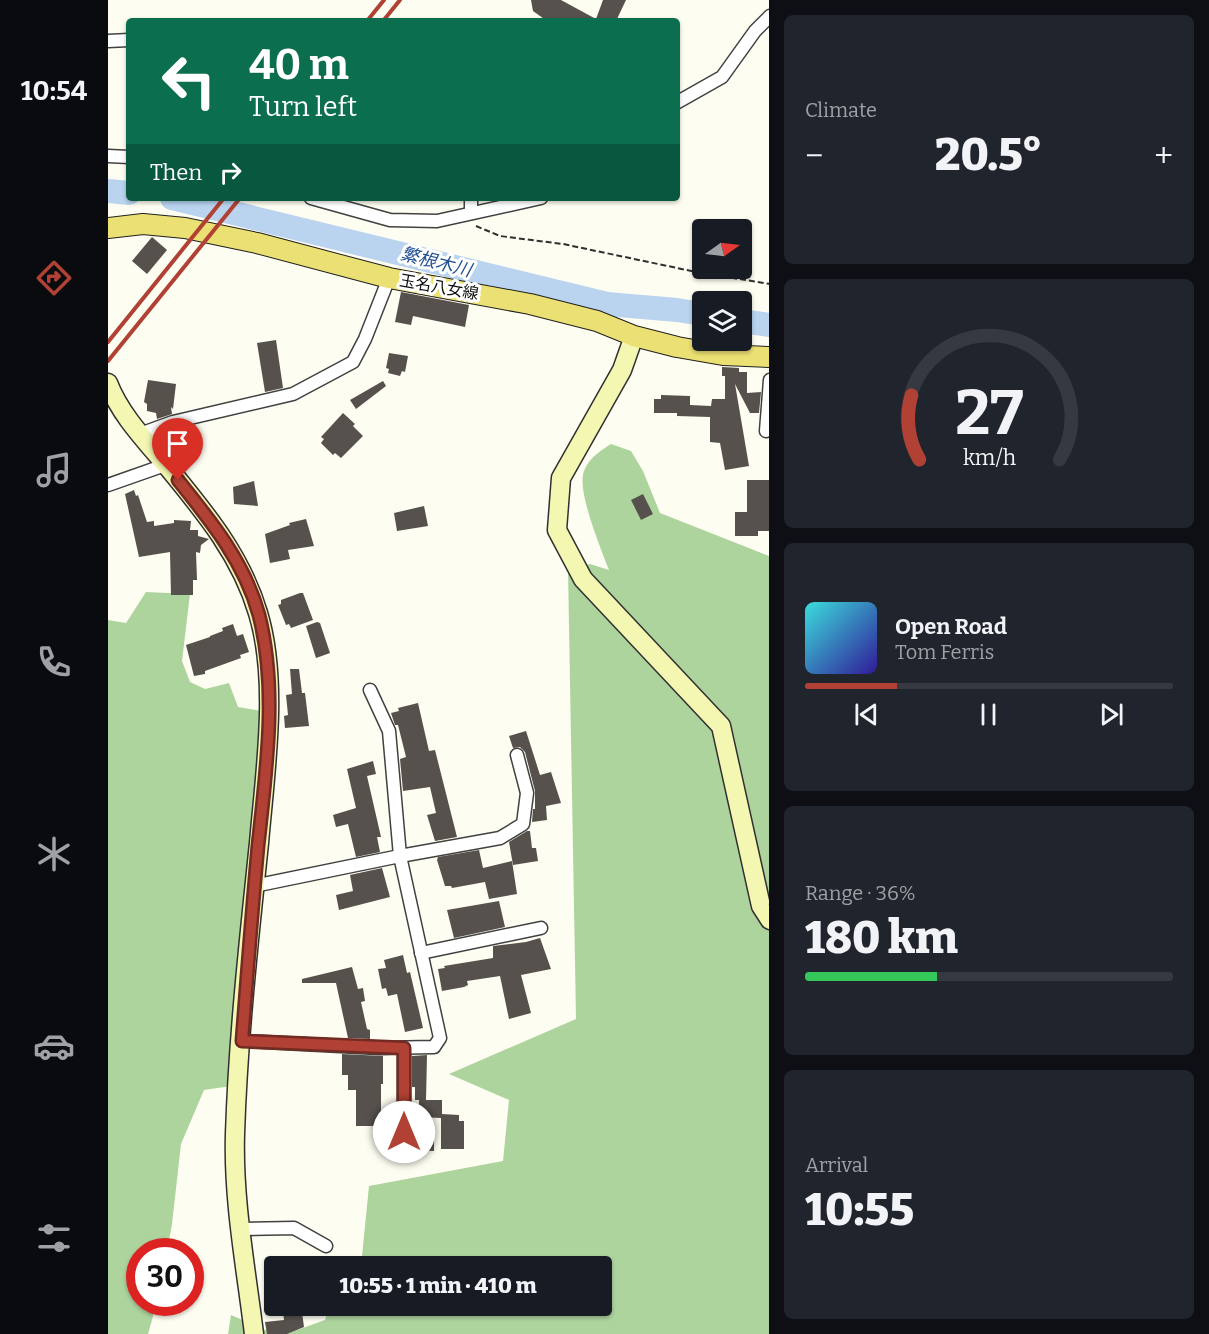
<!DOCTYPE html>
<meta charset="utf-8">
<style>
body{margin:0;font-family:Bitter,"Noto Sans JP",serif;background:#20242c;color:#f1f3f6;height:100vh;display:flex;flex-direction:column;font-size:22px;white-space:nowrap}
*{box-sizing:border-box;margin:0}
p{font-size:20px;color:#9ea1a6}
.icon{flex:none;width:33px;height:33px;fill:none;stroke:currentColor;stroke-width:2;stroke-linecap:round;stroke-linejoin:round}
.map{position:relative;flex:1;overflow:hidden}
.sheet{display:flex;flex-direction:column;gap:15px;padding:15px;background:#0d0f14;width:440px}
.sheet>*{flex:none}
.hud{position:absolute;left:18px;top:18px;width:554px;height:183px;border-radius:6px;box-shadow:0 2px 4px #0004;background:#0b6e4f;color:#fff;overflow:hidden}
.needle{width:39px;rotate:76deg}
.fabs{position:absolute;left:584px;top:219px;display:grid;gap:12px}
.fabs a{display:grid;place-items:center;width:60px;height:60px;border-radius:6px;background:#171b24;box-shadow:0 2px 4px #0004;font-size:30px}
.speed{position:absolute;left:18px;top:1238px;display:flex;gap:12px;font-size:30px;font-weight:700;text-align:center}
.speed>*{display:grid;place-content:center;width:78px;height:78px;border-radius:50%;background:#171b24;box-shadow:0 2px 4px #0004;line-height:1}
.speed .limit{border:9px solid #d22;background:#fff;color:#111}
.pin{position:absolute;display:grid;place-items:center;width:51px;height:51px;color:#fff;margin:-62px -26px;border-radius:50% 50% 50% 0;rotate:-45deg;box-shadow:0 0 6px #0007}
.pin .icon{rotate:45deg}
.me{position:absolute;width:66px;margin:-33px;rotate:0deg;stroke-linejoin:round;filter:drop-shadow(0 0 4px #0008)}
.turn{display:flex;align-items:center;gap:21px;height:126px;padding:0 24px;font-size:27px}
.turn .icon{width:78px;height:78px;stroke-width:2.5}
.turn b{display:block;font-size:42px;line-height:51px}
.then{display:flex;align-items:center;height:57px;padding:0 24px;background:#0003;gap:12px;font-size:22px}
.big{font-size:45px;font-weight:800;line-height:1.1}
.sheet .card{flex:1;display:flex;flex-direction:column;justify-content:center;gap:9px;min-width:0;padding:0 21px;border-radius:9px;background:#20242c}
.sheet .dial{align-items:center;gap:0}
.dial svg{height:156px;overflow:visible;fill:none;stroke:#363941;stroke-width:7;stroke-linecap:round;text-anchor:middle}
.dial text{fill:#f1f3f6;stroke:none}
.song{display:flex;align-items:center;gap:18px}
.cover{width:72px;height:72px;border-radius:9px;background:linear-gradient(135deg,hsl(180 70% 55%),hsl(250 70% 35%))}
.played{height:6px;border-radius:3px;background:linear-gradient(90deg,#b14134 25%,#363941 25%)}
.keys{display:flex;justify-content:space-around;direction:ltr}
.heat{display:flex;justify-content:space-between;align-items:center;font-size:33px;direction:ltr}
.charge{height:9px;border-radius:4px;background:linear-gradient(90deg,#34c759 36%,#363941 0)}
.trip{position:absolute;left:156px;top:1256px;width:348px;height:60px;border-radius:6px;background:#171b24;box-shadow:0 2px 4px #0004;font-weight:800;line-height:60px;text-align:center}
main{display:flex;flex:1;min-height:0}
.tab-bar{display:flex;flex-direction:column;width:108px;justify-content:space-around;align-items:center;background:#090b0e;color:#9ea1a6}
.tab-bar .icon{width:42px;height:42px}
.tab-bar .current{color:#b14134}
.tab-bar b{font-size:27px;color:#f1f3f6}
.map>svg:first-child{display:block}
.forest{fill:#aed49e}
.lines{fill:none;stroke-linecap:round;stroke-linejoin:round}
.river{stroke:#bad4f0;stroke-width:24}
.building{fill:#56514c}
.street-casing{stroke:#414141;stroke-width:15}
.secondary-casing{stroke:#303030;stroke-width:21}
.primary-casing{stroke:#1f1f1f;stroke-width:22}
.path{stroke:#303030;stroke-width:2;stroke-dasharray:6 3;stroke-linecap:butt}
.street{stroke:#fff;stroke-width:12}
.secondary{stroke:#f4f7b2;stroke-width:18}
.primary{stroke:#ebe073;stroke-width:20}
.rail{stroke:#b14134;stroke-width:4}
.route-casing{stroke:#732a22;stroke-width:15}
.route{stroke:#b14134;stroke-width:10}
.labels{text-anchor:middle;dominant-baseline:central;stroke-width:6;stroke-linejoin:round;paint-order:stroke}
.street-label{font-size:16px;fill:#0e0e0e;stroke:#fff}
.water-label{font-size:18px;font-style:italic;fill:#235194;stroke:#fff}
</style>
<main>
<nav class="tab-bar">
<b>10:54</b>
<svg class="icon current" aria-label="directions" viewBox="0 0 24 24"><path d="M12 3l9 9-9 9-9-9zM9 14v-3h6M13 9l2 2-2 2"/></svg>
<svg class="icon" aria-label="music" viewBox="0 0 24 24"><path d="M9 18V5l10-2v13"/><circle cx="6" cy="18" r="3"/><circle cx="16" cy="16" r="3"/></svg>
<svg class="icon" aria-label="phone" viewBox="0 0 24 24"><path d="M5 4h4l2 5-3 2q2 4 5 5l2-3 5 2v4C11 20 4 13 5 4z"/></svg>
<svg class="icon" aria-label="climate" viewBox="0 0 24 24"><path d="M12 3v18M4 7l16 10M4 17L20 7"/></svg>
<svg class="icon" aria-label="car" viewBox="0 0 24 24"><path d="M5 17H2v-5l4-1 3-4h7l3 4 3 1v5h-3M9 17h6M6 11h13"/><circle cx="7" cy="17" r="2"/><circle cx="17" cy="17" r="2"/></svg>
<svg class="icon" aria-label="filters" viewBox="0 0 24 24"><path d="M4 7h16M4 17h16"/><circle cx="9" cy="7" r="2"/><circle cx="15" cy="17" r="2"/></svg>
</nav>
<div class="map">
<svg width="662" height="1334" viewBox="0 0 662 1334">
<rect width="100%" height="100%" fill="#fefdf1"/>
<!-- forest -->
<g class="forest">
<path d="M503,444L523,451L535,471L552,513L661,556V1334H178L217,1320L222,1305H494V1266H253L261,1186L395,1161L401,1100L341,1074L468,1019L460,570L482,564L501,570C493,549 471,496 475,475C478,460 492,451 503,444Z"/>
<path d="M38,592L82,594L74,661L82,682L97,689L121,683L130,707L160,712L130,1085L96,1090L73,1144L64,1224L59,1251H32V1302H49L40,1334H0V620L18,623Z"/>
<path d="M123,1315L167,1334H120Z"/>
</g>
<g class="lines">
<!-- river -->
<g class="river">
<path d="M0,191L21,193"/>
<path d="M64,198L499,304L569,310L594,314"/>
<path d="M633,321L662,325"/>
</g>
</g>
<!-- building -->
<g class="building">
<path d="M423,0H453L488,19L495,0H518L508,21H439L425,11Z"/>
<path d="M44,237L59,250L39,274L24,261Z"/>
<path d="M293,292L361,305L357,327L305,316L303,325L287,322Z"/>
<path d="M168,340L175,388L157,392L149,343Z"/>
<path d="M281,353L300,356L297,372L294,371L292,376L280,373L281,369L278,368Z"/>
<path d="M614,367L631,368V372H639V393L653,392L651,413H642L627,384L641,466L617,470L612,443L602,442V417L569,416V413H546V399H553V395L582,396V405L603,406L604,399H617V376H614Z"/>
<path d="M40,380L68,384L65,409L63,407L64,414L49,419L48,413L39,411V404L36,402Z"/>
<path d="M275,381L278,386L248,409L242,400Z"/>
<path d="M235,413L247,424L245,426L255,436L233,458L227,453L225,455L213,443L216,439L213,437Z"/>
<path d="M639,480H661L662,531H650V536H627V512H639Z"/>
<path d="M146,481L150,506L126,504L125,487Z"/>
<path d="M26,490L28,496L30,495L39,522L46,521V526L66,523V520L83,521L82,530H90V536L101,539L93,545L92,553L88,552L89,580H85V595H63L62,552L31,557L17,494Z"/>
<path d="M535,494L545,514L533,520L523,500Z"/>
<path d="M316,506L320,526L289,531L286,513Z"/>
<path d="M198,519L206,546L180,550L182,559L162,563L157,534L182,525L181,523Z"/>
<path d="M192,593H195L205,620L183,628L181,624L178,625L170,605L173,604V600Z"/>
<path d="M209,622L212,623L222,653L208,658L198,626Z"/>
<path d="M125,624L129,636L135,634L141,652L132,655L133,658L97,671V674L86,676L78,645L102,637V636L115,631L114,628Z"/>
<path d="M182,669H191L194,693H197L201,726L177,728L176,716L180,715L178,695L184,694Z"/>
<path d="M310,703L321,751L327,750L349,837L327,841L319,815L328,813L322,787L295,791L292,759L298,757L290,725H287L283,713L291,711L290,708Z"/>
<path d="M418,731L432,775L443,772L453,803L438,806L439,820L424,822L425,809H427V791L417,752L412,747L405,748L401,736Z"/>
<path d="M265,761L268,774L259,776L273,837H269L272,852L248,857L240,824L228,827L225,815L248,808L239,769Z"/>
<path d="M419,831H422L424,848H428L430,861L405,865L401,842Z"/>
<path d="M371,850L375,868L404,861L409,894L381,899L377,882L344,888L343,886H337L329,860L330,857Z"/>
<path d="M274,868L282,897L231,910L228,895L245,891L242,875Z"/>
<path d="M391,901L397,927L346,938L339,910Z"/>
<path d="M432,938L443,969L413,975L423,1013L401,1019L392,976L359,981L360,985L356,987L334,991L330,969L337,968L336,966L385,958V946L418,942Z"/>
<path d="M295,955L299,973L302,972L315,1028L297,1032L289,994L280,996L278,988L274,989L270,969L278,968L276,960Z"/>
<path d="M244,967L250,989L255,988L257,1001L253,1002L259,1029L262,1030V1039L240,1038L228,983H194V979Z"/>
<path d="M234,1054L275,1056V1084H273V1126H248V1090H240V1075H234Z"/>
<path d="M319,1055L318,1100H307V1087H304V1056Z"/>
<path d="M311,1100H334V1114L351,1115V1121H356V1149H333V1118L311,1117Z"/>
<path d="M292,1140H326V1151L291,1150Z"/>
<path d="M174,1305H193L196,1327L179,1334H159L157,1322L176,1320Z"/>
</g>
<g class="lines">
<!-- street casing -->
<g class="street-casing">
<g id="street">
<path d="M0,41L21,40"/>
<path d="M568,103L614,77L647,31L662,16"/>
<path d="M0,156L21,157"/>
<path d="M203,198L282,220L329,221L433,198"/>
<path d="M363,198V213"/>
<path d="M658,431L662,380"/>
<path d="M32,434L65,422L185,394L245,362L257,339L281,278"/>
<path d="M0,485L57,465"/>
<path d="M262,690L281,731L292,856L392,838L415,824L419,793L409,755"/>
<path d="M313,953L433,928"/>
<path d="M134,1041L271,1048L326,1047L332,1038L292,856L146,886"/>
<path d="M296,1048V1132"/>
<path d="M133,1229L186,1228L218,1246"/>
</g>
</g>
<!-- secondary casing -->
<g class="secondary-casing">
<g id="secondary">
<path d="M526,336L514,370L453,478L449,530L475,579L613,726L653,906L662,920"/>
<path d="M0,383C12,414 36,439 58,465C95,510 133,555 150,613C171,682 157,772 151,843C141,939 130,1038 127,1134C125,1201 138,1268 146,1334"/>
</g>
</g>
<!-- primary casing -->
<g class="primary-casing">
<path id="primary" d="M0,228L35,224L77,228L149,243L281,278L422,304L489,321L526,336L569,347L615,355L662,357"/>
</g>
<!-- path -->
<path class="path" d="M368,226L392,236L455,244L588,272L662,284"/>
<!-- street -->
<use href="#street" class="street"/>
<!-- secondary -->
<use href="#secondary" class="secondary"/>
<!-- primary -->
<use href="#primary" class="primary"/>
<!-- rail -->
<g class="rail">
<path d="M259,21L276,0"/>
<path d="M275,21L292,0"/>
<path d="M0,342L116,198"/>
<path d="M0,361L132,198"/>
</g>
</g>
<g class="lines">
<!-- route casing -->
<g class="route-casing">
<path id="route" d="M70,480C103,521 137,563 151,615C170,690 158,771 150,846C144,911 139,976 134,1041L296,1048V1132"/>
</g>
<!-- route -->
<use href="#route" class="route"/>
</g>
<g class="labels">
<!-- street labels -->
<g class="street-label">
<text transform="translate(331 287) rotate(10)">玉名八女線</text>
</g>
<!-- water labels -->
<g class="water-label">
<text transform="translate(328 262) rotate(14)">繁根木川</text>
</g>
</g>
</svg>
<div class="fabs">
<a><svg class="needle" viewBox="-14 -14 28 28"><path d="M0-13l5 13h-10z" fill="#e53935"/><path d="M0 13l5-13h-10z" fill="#9ea1a6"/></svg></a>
<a><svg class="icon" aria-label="layers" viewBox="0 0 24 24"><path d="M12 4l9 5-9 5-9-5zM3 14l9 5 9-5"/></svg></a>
</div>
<div class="speed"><div class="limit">30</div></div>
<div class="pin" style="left:70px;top:480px;background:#d93025"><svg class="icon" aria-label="arrive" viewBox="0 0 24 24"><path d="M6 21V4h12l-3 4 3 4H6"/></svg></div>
<svg class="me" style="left:296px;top:1132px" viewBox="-20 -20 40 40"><circle r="19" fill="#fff"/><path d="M0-13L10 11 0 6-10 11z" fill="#b14134"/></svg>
<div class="trip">10:55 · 1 min · 410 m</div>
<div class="hud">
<div class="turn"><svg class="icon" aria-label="left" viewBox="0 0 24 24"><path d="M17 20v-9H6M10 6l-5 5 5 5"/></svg><div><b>40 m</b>Turn left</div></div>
<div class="then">Then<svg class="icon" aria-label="right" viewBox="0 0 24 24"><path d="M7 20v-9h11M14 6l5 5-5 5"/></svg></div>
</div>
</div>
<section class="sheet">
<div class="card"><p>Climate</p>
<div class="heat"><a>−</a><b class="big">20.5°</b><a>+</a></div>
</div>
<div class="card dial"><svg viewBox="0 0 100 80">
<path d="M14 69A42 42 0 1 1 86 69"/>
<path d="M14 69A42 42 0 0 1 10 36" stroke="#b14134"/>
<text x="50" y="56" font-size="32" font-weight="700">27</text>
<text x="50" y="72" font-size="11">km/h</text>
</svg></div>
<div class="card">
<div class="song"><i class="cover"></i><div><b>Open Road</b><p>Tom Ferris</p></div></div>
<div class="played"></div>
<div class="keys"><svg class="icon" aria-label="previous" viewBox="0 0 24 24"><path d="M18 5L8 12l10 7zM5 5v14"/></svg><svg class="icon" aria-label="pause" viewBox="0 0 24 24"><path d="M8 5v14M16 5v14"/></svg><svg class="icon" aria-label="next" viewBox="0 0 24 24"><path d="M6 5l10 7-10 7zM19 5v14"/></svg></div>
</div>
<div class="card"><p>Range · 36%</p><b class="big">180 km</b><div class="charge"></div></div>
<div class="card"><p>Arrival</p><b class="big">10:55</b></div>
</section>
</main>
